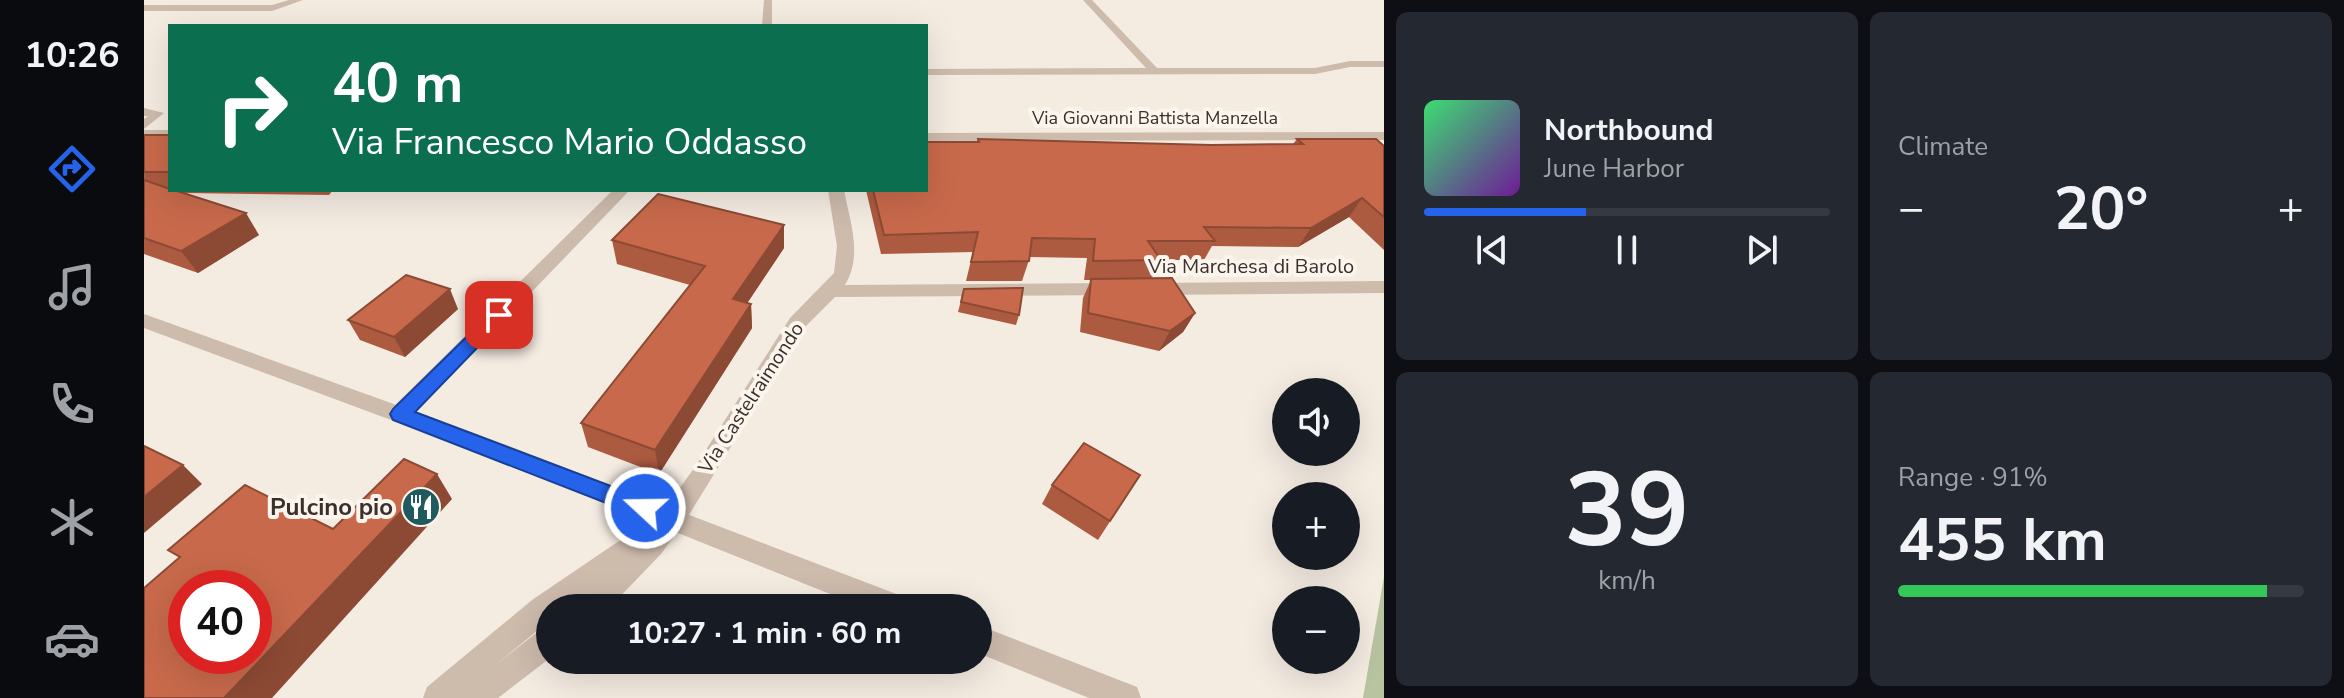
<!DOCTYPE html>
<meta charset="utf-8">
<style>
body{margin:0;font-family:"Nunito Sans",sans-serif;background:#242831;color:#f1f3f6;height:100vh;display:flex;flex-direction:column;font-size:30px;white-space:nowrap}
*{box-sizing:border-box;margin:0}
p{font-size:26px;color:#9ea1a6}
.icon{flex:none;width:44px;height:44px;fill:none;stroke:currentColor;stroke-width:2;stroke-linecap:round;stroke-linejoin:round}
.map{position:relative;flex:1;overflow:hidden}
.sheet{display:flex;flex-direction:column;gap:12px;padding:12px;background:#0d0f14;width:960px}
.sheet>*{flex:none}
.top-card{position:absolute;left:24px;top:24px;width:760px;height:168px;border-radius:0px;box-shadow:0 8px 32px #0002;background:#0b6e4f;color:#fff;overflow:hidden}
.buttons{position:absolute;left:1128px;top:378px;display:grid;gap:16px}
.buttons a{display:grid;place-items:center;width:88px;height:88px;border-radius:50%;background:#171b24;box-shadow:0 8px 32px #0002;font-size:40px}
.speed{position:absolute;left:24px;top:570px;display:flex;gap:16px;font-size:40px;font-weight:700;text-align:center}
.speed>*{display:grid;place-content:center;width:104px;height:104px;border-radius:50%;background:#171b24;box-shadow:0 8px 32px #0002;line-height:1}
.speed .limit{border:12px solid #d22;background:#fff;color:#111}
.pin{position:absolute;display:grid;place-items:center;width:68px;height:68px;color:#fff;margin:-34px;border-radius:16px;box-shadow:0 4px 12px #0006}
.me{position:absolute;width:88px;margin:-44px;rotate:291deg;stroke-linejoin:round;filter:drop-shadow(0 0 6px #0008)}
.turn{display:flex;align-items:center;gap:28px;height:168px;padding:0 32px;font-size:36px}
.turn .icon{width:104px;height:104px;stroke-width:2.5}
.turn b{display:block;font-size:56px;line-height:68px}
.big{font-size:60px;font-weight:700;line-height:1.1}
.sheet .card{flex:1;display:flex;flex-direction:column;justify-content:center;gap:12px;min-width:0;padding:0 28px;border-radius:12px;background:#242831}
.sheet .dial{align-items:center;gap:0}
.dial b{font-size:104px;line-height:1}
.song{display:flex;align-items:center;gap:24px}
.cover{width:96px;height:96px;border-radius:12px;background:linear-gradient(135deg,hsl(140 70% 55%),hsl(280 70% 35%))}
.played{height:8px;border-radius:4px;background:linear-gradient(90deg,#2563eb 40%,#363941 40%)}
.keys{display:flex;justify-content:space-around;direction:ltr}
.heat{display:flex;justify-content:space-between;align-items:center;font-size:44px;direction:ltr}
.charge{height:12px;border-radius:6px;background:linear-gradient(90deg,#34c759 91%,#363941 0)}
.sheet .tiles{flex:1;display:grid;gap:12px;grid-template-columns:repeat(2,1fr)}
.trip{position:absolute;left:392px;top:594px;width:456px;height:80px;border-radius:40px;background:#171b24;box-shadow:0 8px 32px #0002;font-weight:700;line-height:80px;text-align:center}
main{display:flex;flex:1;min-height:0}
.dock{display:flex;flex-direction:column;width:144px;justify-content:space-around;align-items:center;background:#090b0e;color:#9ea1a6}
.dock .icon{width:56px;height:56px}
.dock .current{color:#2563eb}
.dock b{font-size:36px;color:#f1f3f6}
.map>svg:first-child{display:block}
.green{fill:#b8c4a0}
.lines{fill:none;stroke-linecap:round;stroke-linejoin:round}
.service{fill:#cdbbac;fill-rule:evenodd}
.minor{fill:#cdbbac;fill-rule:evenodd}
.tertiary{fill:#cdbbac;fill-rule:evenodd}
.wall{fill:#ac5a40}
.shaded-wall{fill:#8c4a34}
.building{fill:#c8694b;stroke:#8c4a34;stroke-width:2;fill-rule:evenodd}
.route{fill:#2563eb;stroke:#184099;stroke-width:2}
.labels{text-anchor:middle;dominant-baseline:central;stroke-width:8;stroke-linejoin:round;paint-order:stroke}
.far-street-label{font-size:18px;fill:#3b302b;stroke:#fbf5ee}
.street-label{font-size:20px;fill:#3b302b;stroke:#fbf5ee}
.near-poi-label{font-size:24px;font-weight:bold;fill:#3b302b;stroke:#fbf5ee;text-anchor:end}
</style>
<main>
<nav class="dock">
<b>10:26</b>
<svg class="icon current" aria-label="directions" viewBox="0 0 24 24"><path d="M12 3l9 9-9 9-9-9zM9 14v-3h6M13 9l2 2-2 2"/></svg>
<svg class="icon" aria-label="music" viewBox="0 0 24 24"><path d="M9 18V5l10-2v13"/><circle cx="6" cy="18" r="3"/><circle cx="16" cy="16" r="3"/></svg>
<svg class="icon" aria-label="phone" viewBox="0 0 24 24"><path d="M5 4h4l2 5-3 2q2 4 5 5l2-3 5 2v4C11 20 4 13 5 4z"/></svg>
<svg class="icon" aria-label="climate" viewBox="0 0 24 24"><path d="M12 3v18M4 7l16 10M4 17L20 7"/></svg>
<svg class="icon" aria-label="car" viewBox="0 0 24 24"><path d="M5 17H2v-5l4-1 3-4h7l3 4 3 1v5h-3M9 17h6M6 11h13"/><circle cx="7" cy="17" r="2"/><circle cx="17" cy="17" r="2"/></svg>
</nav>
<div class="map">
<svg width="1240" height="698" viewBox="0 0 1240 698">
<rect width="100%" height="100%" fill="#f4ebe1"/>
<!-- green -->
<path class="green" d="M1240,577V698H1219Z"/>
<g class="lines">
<!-- service -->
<g class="service">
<path d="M145,0H159L128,11H0V5H128Z"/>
<path d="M620,0H628V26H618Z"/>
<path d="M939,0H948L1013,68H1171L1206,61H1240V67H1206L1171,74L782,75V69L1002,68Z"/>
<path d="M0,108L20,113L0,129V119L4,116H0Z"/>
</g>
<!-- minor -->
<g class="minor">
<rect x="0" y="130" width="26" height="8"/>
<path d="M1240,132V140L782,141V133Z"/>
<path d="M469,190H486L264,420L256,422L248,420L245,414L248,408Z"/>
<path d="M684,190H700C706,222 719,255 701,285L968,283L977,289L968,295L691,297L660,328L543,518L517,554L465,608H431L439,596L422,608H406V620L349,667L396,630L406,626V658L354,698H279L283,687L388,600L472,543L511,522L551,467L646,318L690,273L693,246Z"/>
<path d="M1240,281V293L1008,295L999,289L1008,283Z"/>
</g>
<!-- tertiary -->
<g class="tertiary">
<path d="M0,314L333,434L755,595L765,599L769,608H721L317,446L0,328Z"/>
<path d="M834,625L993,687L997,698H945L834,653Z"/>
</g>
</g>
<!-- wall -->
<g class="wall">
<path d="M0,135H26V190H189L185,195L40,193L115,235L54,273L0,254Z"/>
<path d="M834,139L1067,145L1149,144L1153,139L1240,146V250L1205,217L1154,247L1068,246L1060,260H1017L1008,278L1051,313L1039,332L1015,351L936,332L939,298L947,280H940L943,258L886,257L878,281H822L829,252L737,254L722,190H782L833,142Z"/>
<path d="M640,225V248L603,303L607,304L608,328L515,474L444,447L437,423L546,285L473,264L468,240Z"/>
<path d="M820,289L875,315L872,325L814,312Z"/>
<path d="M314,309L261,357L216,340L204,320Z"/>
<path d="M996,475L954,540L898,504L908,485Z"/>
</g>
<!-- shaded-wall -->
<g class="shaded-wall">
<path d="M1218,198L1205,217L1154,247L1167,228Z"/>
<path d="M102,213L115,235L54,273L37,251Z"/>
<path d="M640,225V248L590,323L589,299Z"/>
<path d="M306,289L314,309L261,357L250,337Z"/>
<path d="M607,304L608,328L515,474L511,450Z"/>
<path d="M1051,313L1039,332L1015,351L1026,331Z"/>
<path d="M39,465L58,484L0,533V497Z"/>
<path d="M293,474L308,499L128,698H80Z"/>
</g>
<!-- building -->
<g class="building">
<rect x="0" y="135" width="26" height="37"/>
<path d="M834,139L1067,145L1159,144L1153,139H1232L1240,146V217L1218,198L1167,228L1060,227L1071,241H1004L1017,260L949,261L951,239L888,238L885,261L827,262L834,232L740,235L729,190H782V142H835Z"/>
<path d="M0,180L26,189V190H30L102,213L37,251L0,238Z"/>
<path d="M514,194L640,225L589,299L607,304L511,450L437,423L561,266L468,240Z"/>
<path d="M262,275L306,289L250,337L204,320Z"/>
<path d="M1028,278L1051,313L1026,331L944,313L947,279Z"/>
<path d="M879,288L875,315L817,302L820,289Z"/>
<path d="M940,443L996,475L966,521L908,485Z"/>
<path d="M0,446L39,465L0,497Z"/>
<path d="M260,459L293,474L80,698H0V588L36,557L24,550L101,485L189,529ZM42,588H110V656H42Z"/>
</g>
<!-- route -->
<path class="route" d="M355,309L364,315L361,319L271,412L509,502L512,508L509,515L501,518L493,515L249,420L246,414L249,409L349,311Z"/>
<!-- icons -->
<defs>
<g id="restaurant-disc" transform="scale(2)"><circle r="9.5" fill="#1f5a5e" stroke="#fbf5ee"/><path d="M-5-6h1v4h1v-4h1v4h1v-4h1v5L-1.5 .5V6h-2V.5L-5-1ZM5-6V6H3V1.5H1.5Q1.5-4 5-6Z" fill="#fff"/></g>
</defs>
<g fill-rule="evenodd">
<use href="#restaurant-disc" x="277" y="507"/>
</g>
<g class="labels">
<!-- far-street labels -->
<g class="far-street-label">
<text x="1011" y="118">Via Giovanni Battista Manzella</text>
</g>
<!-- street labels -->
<g class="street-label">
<text x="1107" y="266">Via Marchesa di Barolo</text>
<text transform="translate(607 398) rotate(-57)">Via Castelraimondo</text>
</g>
<!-- near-poi labels -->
<g class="near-poi-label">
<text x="249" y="507">Pulcino pio</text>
</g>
</g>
</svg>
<div class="buttons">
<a><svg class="icon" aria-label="sound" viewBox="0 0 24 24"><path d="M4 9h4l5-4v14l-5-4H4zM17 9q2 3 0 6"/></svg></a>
<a>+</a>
<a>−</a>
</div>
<div class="speed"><div class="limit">40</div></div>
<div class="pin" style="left:355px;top:315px;background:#d93025"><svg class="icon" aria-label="arrive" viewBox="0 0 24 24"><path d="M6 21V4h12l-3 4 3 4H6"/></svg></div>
<svg class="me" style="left:501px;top:508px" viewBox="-20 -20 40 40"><circle r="17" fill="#2563eb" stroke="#fff" stroke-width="3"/><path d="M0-11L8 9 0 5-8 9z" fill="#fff"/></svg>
<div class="trip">10:27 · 1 min · 60 m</div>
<div class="top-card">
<div class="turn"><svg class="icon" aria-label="right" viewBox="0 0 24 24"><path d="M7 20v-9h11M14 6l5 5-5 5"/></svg><div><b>40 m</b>Via Francesco Mario Oddasso</div></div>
</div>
</div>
<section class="sheet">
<div class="tiles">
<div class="card">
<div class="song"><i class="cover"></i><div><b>Northbound</b><p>June Harbor</p></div></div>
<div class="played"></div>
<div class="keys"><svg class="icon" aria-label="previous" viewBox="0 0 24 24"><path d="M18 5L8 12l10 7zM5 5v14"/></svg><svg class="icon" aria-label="pause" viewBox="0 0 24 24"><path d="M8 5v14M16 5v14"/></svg><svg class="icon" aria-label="next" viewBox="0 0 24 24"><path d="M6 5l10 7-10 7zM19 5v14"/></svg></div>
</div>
<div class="card"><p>Climate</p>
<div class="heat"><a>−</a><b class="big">20°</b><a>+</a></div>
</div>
<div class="card dial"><b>39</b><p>km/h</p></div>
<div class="card"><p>Range · 91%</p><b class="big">455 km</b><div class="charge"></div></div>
</div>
</section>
</main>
